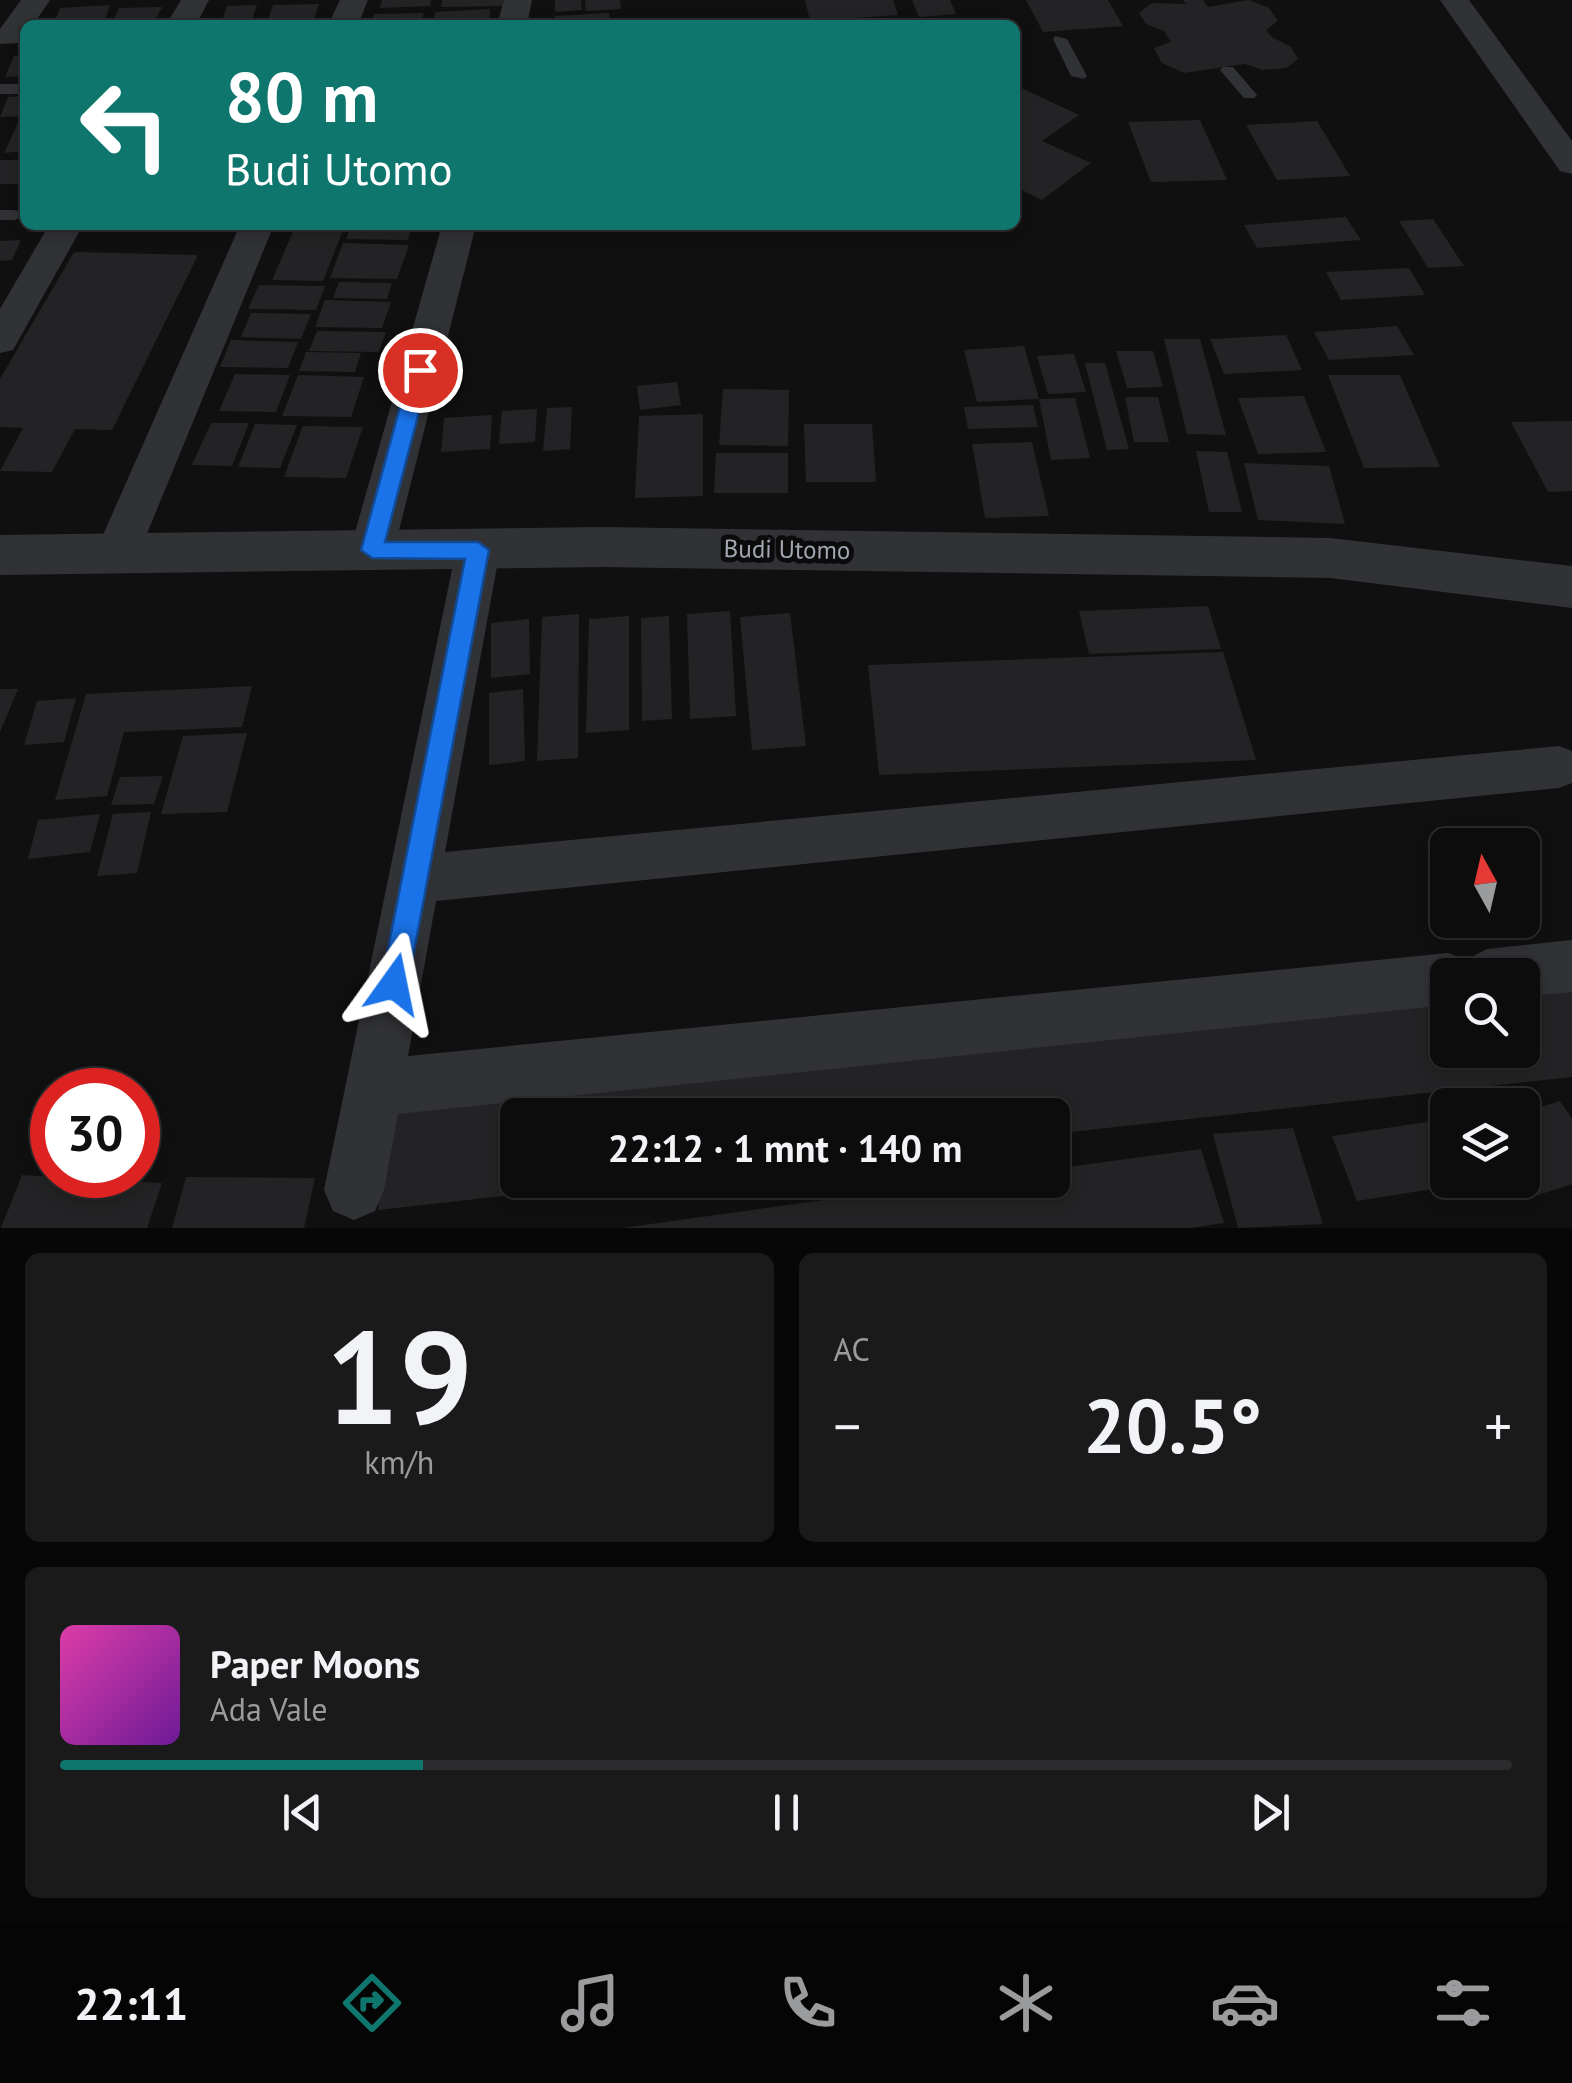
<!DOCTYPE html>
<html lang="id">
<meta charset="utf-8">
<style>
body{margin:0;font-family:"PT Sans",sans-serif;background:#1a1a1b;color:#f1f3f6;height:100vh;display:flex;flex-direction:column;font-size:38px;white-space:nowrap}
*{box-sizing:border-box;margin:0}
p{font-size:32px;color:#9a9b9d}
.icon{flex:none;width:55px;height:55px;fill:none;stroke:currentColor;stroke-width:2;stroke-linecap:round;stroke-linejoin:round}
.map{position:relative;height:1228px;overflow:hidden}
.sheet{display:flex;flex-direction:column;gap:25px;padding:25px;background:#070707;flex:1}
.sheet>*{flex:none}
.guide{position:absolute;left:20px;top:20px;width:1000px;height:210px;border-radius:15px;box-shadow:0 5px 15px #0003,0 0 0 2px #2c2c2e;background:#0f766e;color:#fff;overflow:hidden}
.needle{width:65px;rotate:352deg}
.buttons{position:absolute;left:1430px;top:828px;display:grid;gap:20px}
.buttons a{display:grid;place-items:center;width:110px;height:110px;border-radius:15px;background:#0c0c0d;box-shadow:0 5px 15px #0003,0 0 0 2px #2c2c2e;font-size:50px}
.speed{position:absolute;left:30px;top:1068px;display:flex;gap:20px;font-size:50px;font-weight:700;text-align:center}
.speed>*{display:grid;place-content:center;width:130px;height:130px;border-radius:50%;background:#0c0c0d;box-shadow:0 5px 15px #0003,0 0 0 2px #2c2c2e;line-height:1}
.speed .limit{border:15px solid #d22;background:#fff;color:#111}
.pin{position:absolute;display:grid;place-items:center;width:85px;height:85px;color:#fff;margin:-42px;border:5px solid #fff;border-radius:50%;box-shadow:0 2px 10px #0007}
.me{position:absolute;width:110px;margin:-55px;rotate:12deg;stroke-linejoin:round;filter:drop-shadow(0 0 8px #0008)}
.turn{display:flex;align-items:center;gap:35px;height:210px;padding:0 40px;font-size:45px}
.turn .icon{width:130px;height:130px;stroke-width:2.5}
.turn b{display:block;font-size:70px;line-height:85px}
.big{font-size:75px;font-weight:700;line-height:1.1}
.sheet .tile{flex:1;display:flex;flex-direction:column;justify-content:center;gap:15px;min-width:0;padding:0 35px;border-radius:15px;background:#1a1a1b}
.sheet .dial{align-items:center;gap:0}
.dial b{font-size:130px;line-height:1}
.song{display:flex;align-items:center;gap:30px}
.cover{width:120px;height:120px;border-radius:15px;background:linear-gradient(135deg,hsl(320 70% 55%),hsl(280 70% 35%))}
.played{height:10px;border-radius:5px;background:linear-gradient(90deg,#0f766e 25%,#2c2c2e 25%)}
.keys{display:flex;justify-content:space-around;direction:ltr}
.heat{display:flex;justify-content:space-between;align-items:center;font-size:55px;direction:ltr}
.sheet .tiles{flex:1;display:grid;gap:25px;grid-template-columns:1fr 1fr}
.tile:last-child{grid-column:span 2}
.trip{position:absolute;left:500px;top:1098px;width:570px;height:100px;border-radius:15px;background:#0c0c0d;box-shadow:0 5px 15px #0003,0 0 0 2px #2c2c2e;font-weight:700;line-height:100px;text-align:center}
.tabs{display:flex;height:160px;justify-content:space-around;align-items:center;background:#050505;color:#9a9b9d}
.tabs .icon{width:70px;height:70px}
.tabs .selected{color:#0f766e}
.tabs b{font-size:45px;color:#f1f3f6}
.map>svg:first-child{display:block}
.building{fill:#232325}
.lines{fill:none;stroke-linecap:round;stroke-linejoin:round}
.service{fill:#313235;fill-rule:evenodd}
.minor{fill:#313235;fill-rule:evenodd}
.tertiary{fill:#313235;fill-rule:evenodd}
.route{fill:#1a73e8;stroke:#114b97;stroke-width:2.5}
.labels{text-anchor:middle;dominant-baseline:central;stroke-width:10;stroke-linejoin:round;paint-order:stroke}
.street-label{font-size:25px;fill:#a2a7b1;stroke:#0b0b0c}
</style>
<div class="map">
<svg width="1572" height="1228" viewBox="0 0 1572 1228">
<rect width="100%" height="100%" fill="#101011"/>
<!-- building -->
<g class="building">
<path d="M382,0H431L430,6L380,8Z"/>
<path d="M442,0H504L503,6L441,7Z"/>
<path d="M555,0H581L582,10L555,12Z"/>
<path d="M585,0H620L621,9L586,11Z"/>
<path d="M805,0H893L898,15L810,21Z"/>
<path d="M912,0H950L956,14L919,17Z"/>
<path d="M1026,0H1108L1123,26L1043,32Z"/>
<path d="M1183,0H1203L1208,7L1249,0L1269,8L1278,21L1266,30L1272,37L1291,47L1298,59L1286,68L1263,70L1245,64L1184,73L1162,63L1154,48L1171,42L1164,31L1146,24L1139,13L1152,3L1186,4Z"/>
<path d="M319,4L314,19L268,20L273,5Z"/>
<path d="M110,5L103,25H53L60,8Z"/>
<path d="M257,5L251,23L221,24L227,6Z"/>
<path d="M162,7L153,24L111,25L119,8Z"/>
<path d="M490,9L489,25H433L435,12Z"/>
<path d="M424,13L420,25H370L374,14Z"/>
<path d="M609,13L610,25H555V16Z"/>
<path d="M14,56H25V76L5,77Z"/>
<path d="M1015,85L1079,115L1042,141L1091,163L1042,200L1015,187Z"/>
<path d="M25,96V116L0,117L8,97Z"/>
<path d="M1200,120L1227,180L1151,182L1128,122Z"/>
<path d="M1317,121L1350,176L1277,180L1246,125Z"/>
<path d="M18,123H25V151L4,153Z"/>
<rect x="0" y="160" width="25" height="24"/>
<path d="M1346,217L1361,240L1257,248L1244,225Z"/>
<path d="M1433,219L1464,266L1428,268L1399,221Z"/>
<path d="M296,225H345L323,281L272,280Z"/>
<path d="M351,225H413L408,240L346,239Z"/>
<path d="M21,240L12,260L0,261V241Z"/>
<path d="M343,243L409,245L397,279L330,278Z"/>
<path d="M74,252L198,255L112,430L75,429L52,472L0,471L23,428L0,427V379Z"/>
<path d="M1409,268L1425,295L1341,300L1326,272Z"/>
<path d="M339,282L392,283L387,299L333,298Z"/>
<path d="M259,285L325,286L316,310L248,309Z"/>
<path d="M325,300L391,302L382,328L315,327Z"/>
<path d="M251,313L311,314L301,339L241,337Z"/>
<path d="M1397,326L1414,355L1329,360L1314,332Z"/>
<path d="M317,331L386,332L379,352L309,351Z"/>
<path d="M1286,335L1302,370L1224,374L1210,339Z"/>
<path d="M1164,339H1200L1226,435L1187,434Z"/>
<path d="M231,340L298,342L288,368L220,367Z"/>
<path d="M1024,346L1039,399L977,402L964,350Z"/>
<path d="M1116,351H1153L1163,387L1127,388Z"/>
<path d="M306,352L361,353L355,372L299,371Z"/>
<path d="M1074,354L1086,392L1048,394L1037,356Z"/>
<path d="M1085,363H1105L1129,449L1107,450Z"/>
<path d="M235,374L290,375L276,412L219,411Z"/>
<path d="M298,375L364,377L351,417L282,416Z"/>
<path d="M1328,375H1400L1440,467L1364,468Z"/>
<path d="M677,382L681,405L640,410L637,386Z"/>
<path d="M723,389L789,390L788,446L719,445Z"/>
<path d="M1304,396L1326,452L1258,454L1238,398Z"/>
<path d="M1125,397H1158L1169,442H1134Z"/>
<path d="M1075,398L1090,458L1051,460L1039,399Z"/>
<path d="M1033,405L1038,427L968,429L964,407Z"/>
<path d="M572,407L570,449L543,451L547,408Z"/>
<path d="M537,409L535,442L499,444L502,411Z"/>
<path d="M703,414V496L635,498L639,416Z"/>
<path d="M492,415L490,449L441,452L444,418Z"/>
<path d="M1572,421V491L1548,492L1511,422Z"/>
<path d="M211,423H249L232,466L192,465Z"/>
<path d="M255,424L297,425L280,468L238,467Z"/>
<path d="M804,424H872L876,482H806Z"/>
<path d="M303,426L363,427L346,478L284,477Z"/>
<path d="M1032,442L1049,516L985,518L972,444Z"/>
<path d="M1196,451L1227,452L1242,512H1209Z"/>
<path d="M716,453H788V493H714Z"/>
<path d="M1244,463L1329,466L1345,524L1258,520Z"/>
<path d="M1208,606L1221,649L1089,654L1079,611Z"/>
<path d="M730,611L736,716L690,719L687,614Z"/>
<path d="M790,613L806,746L752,750L740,617Z"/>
<path d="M579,614L578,758L537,761L542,617Z"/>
<path d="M629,616V730L586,733L589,619Z"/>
<path d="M669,616L672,719L642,721L641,618Z"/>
<path d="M529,619L530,674L491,678V623Z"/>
<path d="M1223,652L1256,760L879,775L868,665Z"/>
<path d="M252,686L242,727L124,732L107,796L55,800L86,694Z"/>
<path d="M0,689H18L0,732Z"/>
<path d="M523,689L525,761L489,765V693Z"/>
<path d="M76,698L64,742L24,745L37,701Z"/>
<path d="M247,733L227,812L161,814L183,736Z"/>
<path d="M163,776L154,804L111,805L120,777Z"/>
<path d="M151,812L137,873L97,876L113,814Z"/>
<path d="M100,814L90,852L28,859L38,820Z"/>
<path d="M1572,986V1077L1052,1134V1115H518V1180L621,1183L378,1210L386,1112L1448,999V1050H1522V991Z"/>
<path d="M1560,1101L1572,1119V1184L1532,1197L1522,1182V1113Z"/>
<path d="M1448,1119V1180L1476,1182L1357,1201L1332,1136Z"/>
<path d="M1293,1128L1323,1224L1238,1228L1213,1134Z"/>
<path d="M1201,1149L1224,1223L1190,1228H622L967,1180H1052V1169Z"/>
<path d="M22,1175L162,1183L147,1228H1Z"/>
<path d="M186,1177L315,1178L304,1228H172Z"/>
</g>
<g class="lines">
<!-- service -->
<g class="service">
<path d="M1055,36L1067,39L1087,76L1084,79L1071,76L1053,39Z"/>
<path d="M1223,67H1233L1257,95L1254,98H1244L1220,70Z"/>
<rect x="0" y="84" width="25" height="10"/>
<path d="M0,210H15L24,215L15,220H0Z"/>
</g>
<!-- minor -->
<g class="minor">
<path d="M21,0H50L33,25H25V36L19,43L0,44V29Z"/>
<path d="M181,0H209L196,25H166Z"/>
<path d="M340,0H368L358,25H328Z"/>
<path d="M504,0H532L527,25H497Z"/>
<path d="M1440,0H1469L1572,141V174L1560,171Z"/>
<path d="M49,225H83L13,350L0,353V309Z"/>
<path d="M240,225H274L139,553L132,565L117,569L102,565L95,553Z"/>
<path d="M442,225H476L394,550L387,562L372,566L357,562L350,550Z"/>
<path d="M478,534L493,538L500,550L445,852L1559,746L1572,751V783L1559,788L436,901L408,1056L1448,953L1466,960L1487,949L1572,940V992L1522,997V975H1448V1005L398,1114L384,1190L375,1211L354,1220L333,1211L324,1190L456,550L463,538Z"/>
</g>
<!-- tertiary -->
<path class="tertiary" d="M602,527L1330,538L1572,566V608L1330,578L602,567L0,575V535Z"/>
</g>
<!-- route -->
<path class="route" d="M420,363L430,370L385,542H478L489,550L408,984L404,993L394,997L385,993L381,984L465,559L372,558L361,550L410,370Z"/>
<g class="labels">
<!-- street labels -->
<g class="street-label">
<text transform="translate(787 549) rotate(1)">Budi Utomo</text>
</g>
</g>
</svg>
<div class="buttons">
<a><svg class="needle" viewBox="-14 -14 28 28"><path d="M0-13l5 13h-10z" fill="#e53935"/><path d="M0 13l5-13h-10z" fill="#9a9b9d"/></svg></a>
<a><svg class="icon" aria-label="search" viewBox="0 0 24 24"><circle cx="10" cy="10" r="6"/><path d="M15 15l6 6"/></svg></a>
<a><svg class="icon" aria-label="layers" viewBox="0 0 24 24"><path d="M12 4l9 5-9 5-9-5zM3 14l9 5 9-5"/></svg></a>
</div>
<div class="speed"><div class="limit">30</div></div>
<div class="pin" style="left:420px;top:370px;background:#d93025"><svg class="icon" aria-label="arrive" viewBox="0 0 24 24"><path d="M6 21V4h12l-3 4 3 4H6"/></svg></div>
<svg class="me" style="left:394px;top:984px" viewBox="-20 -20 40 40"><path d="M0-17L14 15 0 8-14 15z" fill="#1a73e8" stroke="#fff" stroke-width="4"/></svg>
<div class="trip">22:12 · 1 mnt · 140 m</div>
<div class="guide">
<div class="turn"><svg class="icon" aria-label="left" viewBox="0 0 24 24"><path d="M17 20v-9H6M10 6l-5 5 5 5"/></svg><div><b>80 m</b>Budi Utomo</div></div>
</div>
</div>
<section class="sheet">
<div class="tiles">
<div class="tile dial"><b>19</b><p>km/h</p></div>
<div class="tile"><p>AC</p>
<div class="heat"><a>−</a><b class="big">20.5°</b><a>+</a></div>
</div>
<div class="tile">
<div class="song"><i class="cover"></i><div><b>Paper Moons</b><p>Ada Vale</p></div></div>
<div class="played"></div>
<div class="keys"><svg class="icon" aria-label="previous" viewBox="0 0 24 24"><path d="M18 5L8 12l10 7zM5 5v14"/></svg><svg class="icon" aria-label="pause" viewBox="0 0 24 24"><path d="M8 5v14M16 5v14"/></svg><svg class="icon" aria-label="next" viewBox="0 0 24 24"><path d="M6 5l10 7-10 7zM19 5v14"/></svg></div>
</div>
</div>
</section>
<nav class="tabs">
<b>22:11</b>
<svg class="icon selected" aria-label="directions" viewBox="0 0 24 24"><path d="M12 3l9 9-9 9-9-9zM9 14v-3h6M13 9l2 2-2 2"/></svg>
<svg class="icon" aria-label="music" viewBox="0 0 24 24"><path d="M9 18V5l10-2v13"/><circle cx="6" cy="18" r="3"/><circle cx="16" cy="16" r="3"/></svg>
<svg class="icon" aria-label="phone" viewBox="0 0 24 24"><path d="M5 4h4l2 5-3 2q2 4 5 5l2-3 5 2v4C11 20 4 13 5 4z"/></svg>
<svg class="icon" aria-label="climate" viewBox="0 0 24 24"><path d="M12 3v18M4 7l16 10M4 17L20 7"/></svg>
<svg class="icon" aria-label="car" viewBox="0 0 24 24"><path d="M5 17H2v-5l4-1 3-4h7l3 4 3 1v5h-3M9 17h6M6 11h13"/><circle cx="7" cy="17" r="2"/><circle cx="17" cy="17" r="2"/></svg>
<svg class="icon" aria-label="filters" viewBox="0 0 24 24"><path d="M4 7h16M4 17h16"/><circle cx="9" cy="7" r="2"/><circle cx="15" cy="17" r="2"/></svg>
</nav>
